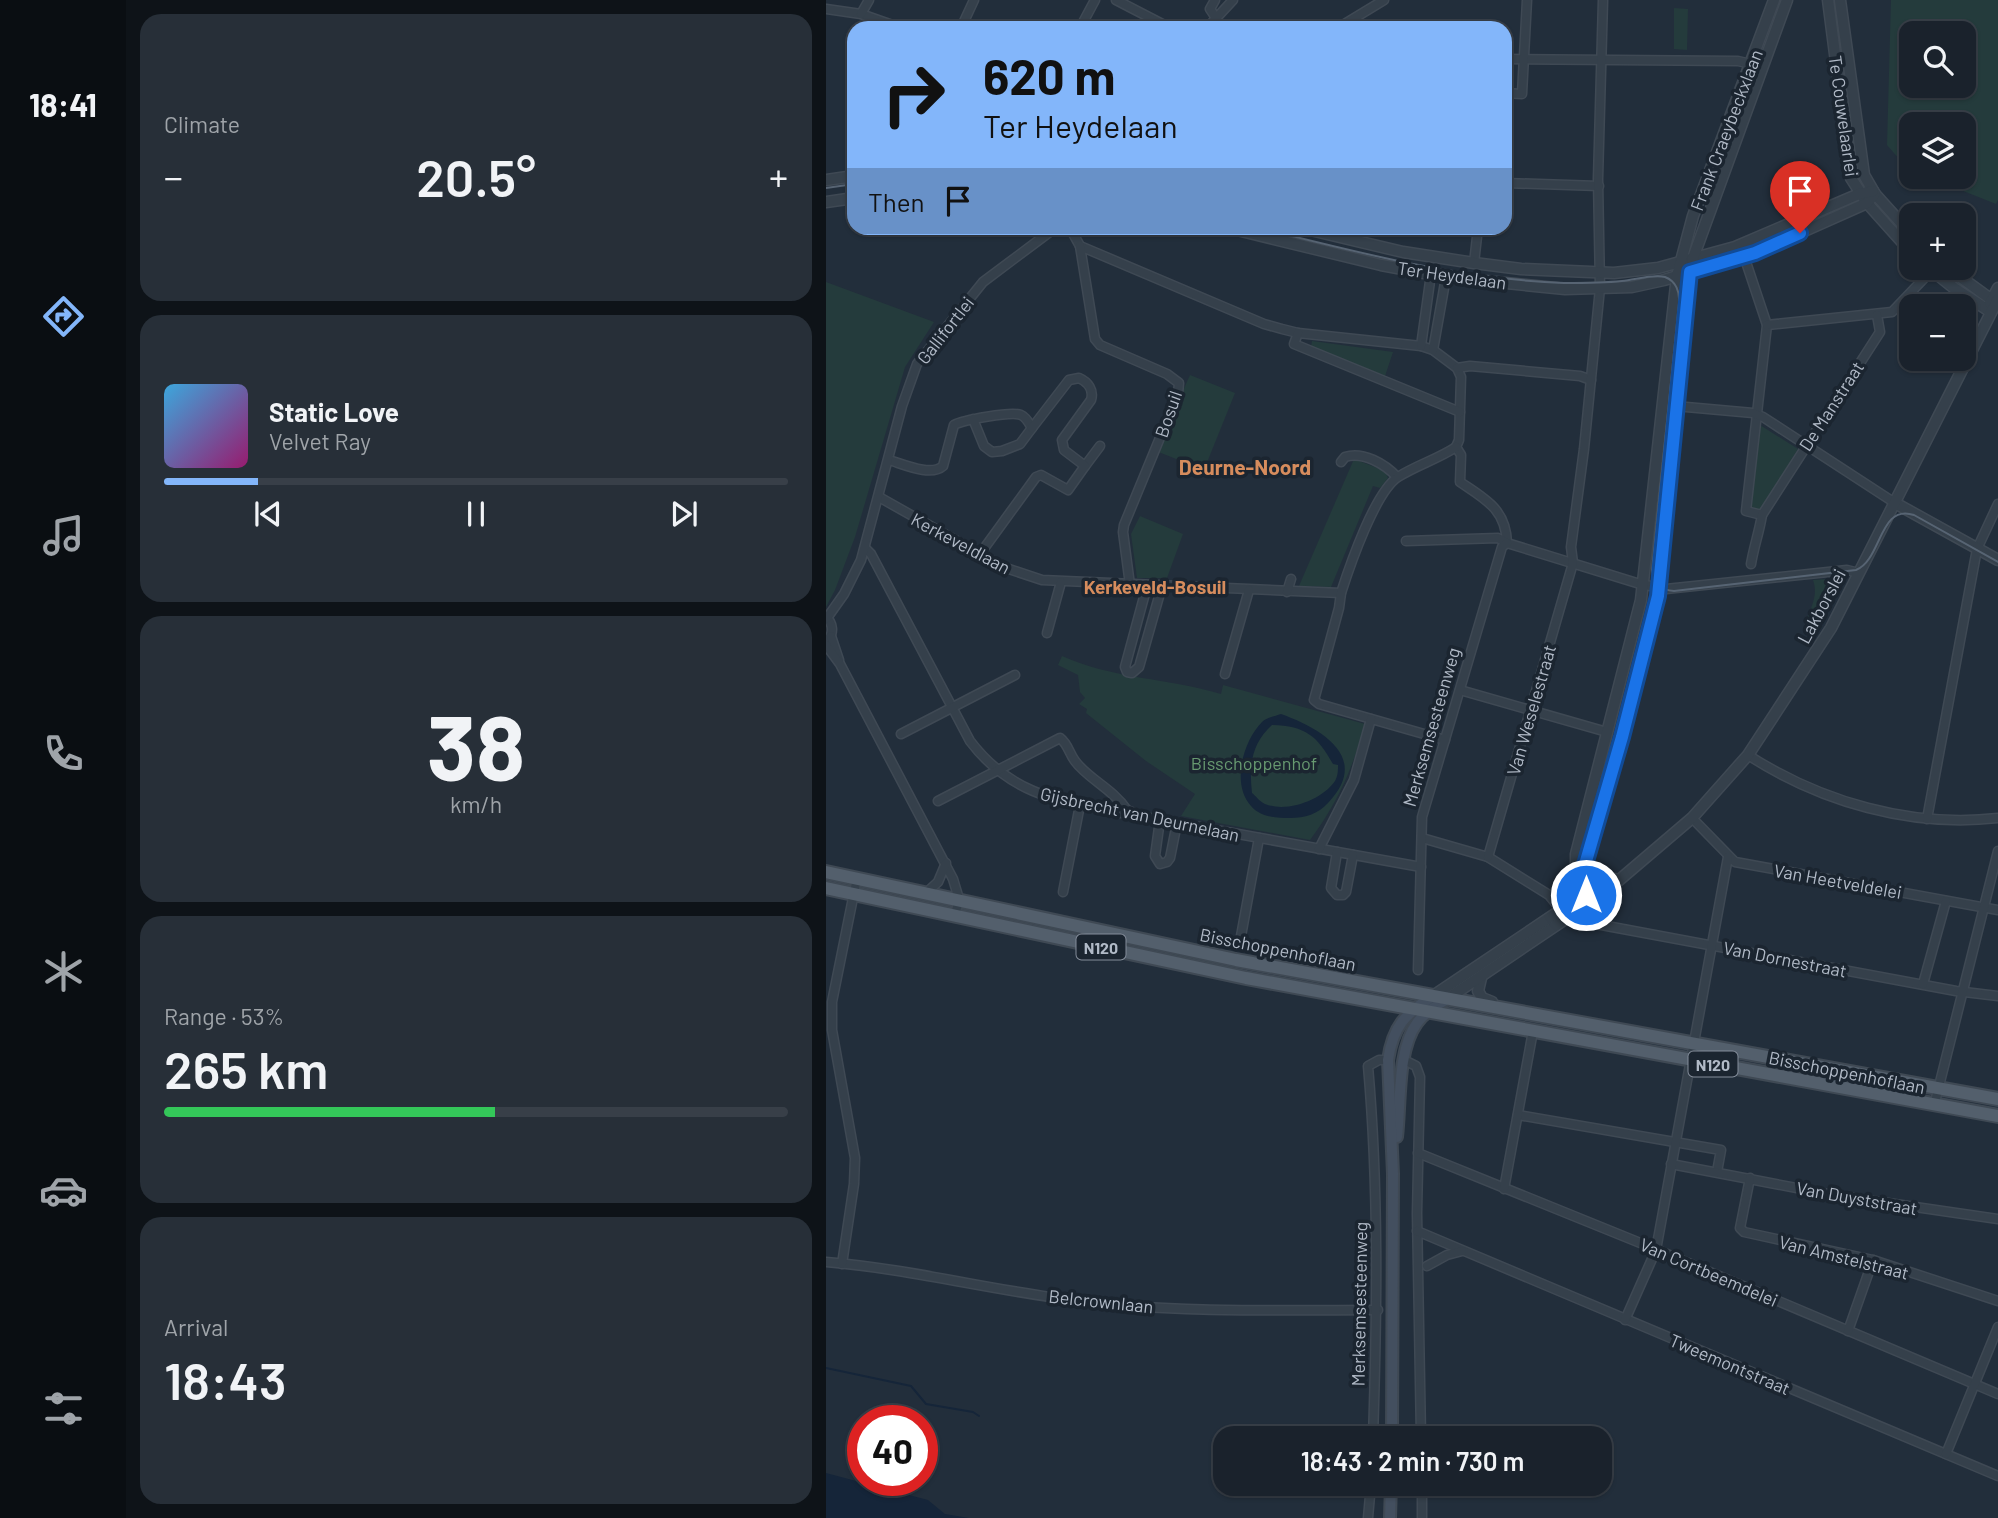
<!DOCTYPE html>
<meta charset="utf-8">
<style>
body{margin:0;font-family:Barlow,sans-serif;background:#272f38;color:#f1f3f6;height:100vh;display:flex;flex-direction:column;font-size:26px;white-space:nowrap}
*{box-sizing:border-box;margin:0}
p{font-size:23px;color:#9fa4a9}
.icon{flex:none;width:38px;height:38px;fill:none;stroke:currentColor;stroke-width:2;stroke-linecap:round;stroke-linejoin:round}
.map{position:relative;flex:1;overflow:hidden}
.drawer{display:flex;flex-direction:column;gap:14px;padding:14px;background:#0e1318;width:700px}
.drawer>*{flex:none}
.guide{position:absolute;left:21px;top:21px;width:665px;height:214px;border-radius:21px;box-shadow:0 2px 5px #0004,0 0 0 2px #383f48;background:#83b6fa;color:#111;overflow:hidden}
.controls{position:absolute;left:1073px;top:21px;display:grid;gap:14px}
.controls a{display:grid;place-items:center;width:77px;height:77px;border-radius:14px;background:#1a222c;box-shadow:0 2px 5px #0004,0 0 0 2px #383f48;font-size:35px}
.speed{position:absolute;left:21px;top:1405px;display:flex;gap:14px;font-size:35px;font-weight:700;text-align:center}
.speed>*{display:grid;place-content:center;width:91px;height:91px;border-radius:50%;background:#1a222c;box-shadow:0 2px 5px #0004,0 0 0 2px #383f48;line-height:1}
.speed .limit{border:10px solid #d22;background:#fff;color:#111}
.pin{position:absolute;display:grid;place-items:center;width:60px;height:60px;color:#fff;margin:-72px -30px;border-radius:50% 50% 50% 0;rotate:-45deg;box-shadow:0 0 7px #0007}
.pin .icon{rotate:45deg}
.me{position:absolute;width:77px;margin:-38px;rotate:0deg;stroke-linejoin:round;filter:drop-shadow(0 0 5px #0008)}
.turn{display:flex;align-items:center;gap:24px;height:147px;padding:0 21px;font-size:32px}
.turn .icon{width:91px;height:91px;stroke-width:2.5}
.turn b{display:block;font-size:49px;line-height:60px}
.then{display:flex;align-items:center;height:66px;padding:0 21px;background:#0003;gap:14px;font-size:26px}
.big{font-size:52px;font-weight:600;line-height:1.1}
.drawer .widget{flex:1;display:flex;flex-direction:column;justify-content:center;gap:10px;min-width:0;padding:0 24px;border-radius:21px;background:#272f38}
.drawer .dial{align-items:center;gap:0}
.dial b{font-size:91px;line-height:1}
.song{display:flex;align-items:center;gap:21px}
.cover{width:84px;height:84px;border-radius:10px;background:linear-gradient(135deg,hsl(200 70% 55%),hsl(320 70% 35%))}
.played{height:7px;border-radius:4px;background:linear-gradient(90deg,#83b6fa 15%,#383f48 15%)}
.keys{display:flex;justify-content:space-around;direction:ltr}
.heat{display:flex;justify-content:space-between;align-items:center;font-size:38px;direction:ltr}
.charge{height:10px;border-radius:5px;background:linear-gradient(90deg,#34c759 53%,#383f48 0)}
.trip{position:absolute;left:387px;top:1426px;width:399px;height:70px;border-radius:21px;background:#1a222c;box-shadow:0 2px 5px #0004,0 0 0 2px #383f48;font-weight:600;line-height:70px;text-align:center}
main{display:flex;flex:1;min-height:0}
.tabs{display:flex;flex-direction:column;width:126px;justify-content:space-around;align-items:center;background:#0a0e12;color:#9fa4a9}
.tabs .icon{width:49px;height:49px}
.tabs .current{color:#83b6fa}
.tabs b{font-size:32px;color:#f1f3f6}
.map>svg:first-child{display:block}
.green{fill:#243b3c;fill-rule:evenodd}
.water{fill:#152539;fill-rule:evenodd}
.lines{fill:none;stroke-linecap:round;stroke-linejoin:round}
.stream{stroke:#152539;stroke-width:2}
.minor-casing{stroke:#3f4954;stroke-width:11}
.tertiary-casing{stroke:#3f4954;stroke-width:13}
.secondary-casing{stroke:#3f4954;stroke-width:14}
.primary-casing{stroke:#3f4954;stroke-width:16}
.minor{stroke:#35404b;stroke-width:8}
.tertiary{stroke:#35404b;stroke-width:10}
.secondary{stroke:#434f5f;stroke-width:10}
.primary{stroke:#535f6c;stroke-width:12}
.tram{stroke:#576473;stroke-width:2}
.route-casing{stroke:#114b97;stroke-width:18}
.route{stroke:#1a73e8;stroke-width:12}
.labels{text-anchor:middle;dominant-baseline:central;stroke-width:7;stroke-linejoin:round;paint-order:stroke}
.shield{fill:#1b2530;stroke:#848d9a;stroke-width:2}
.shield-label{font-size:16px;font-weight:bold;fill:#b1bac7}
.street-label{font-size:18px;fill:#b1bac7;stroke:#1b2530}
.park-label{font-size:18px;fill:#679970;stroke:#1b2530}
.neighbourhood-label{font-size:19px;font-weight:bold;fill:#d68c5d;stroke:#1b2530}
.quarter-label{font-size:21px;font-weight:bold;fill:#d68c5d;stroke:#1b2530}
</style>
<main>
<nav class="tabs">
<b>18:41</b>
<svg class="icon current" aria-label="directions" viewBox="0 0 24 24"><path d="M12 3l9 9-9 9-9-9zM9 14v-3h6M13 9l2 2-2 2"/></svg>
<svg class="icon" aria-label="music" viewBox="0 0 24 24"><path d="M9 18V5l10-2v13"/><circle cx="6" cy="18" r="3"/><circle cx="16" cy="16" r="3"/></svg>
<svg class="icon" aria-label="phone" viewBox="0 0 24 24"><path d="M5 4h4l2 5-3 2q2 4 5 5l2-3 5 2v4C11 20 4 13 5 4z"/></svg>
<svg class="icon" aria-label="climate" viewBox="0 0 24 24"><path d="M12 3v18M4 7l16 10M4 17L20 7"/></svg>
<svg class="icon" aria-label="car" viewBox="0 0 24 24"><path d="M5 17H2v-5l4-1 3-4h7l3 4 3 1v5h-3M9 17h6M6 11h13"/><circle cx="7" cy="17" r="2"/><circle cx="17" cy="17" r="2"/></svg>
<svg class="icon" aria-label="filters" viewBox="0 0 24 24"><path d="M4 7h16M4 17h16"/><circle cx="9" cy="7" r="2"/><circle cx="15" cy="17" r="2"/></svg>
</nav>
<section class="drawer">
<div class="widget"><p>Climate</p>
<div class="heat"><a>−</a><b class="big">20.5°</b><a>+</a></div>
</div>
<div class="widget">
<div class="song"><i class="cover"></i><div><b>Static Love</b><p>Velvet Ray</p></div></div>
<div class="played"></div>
<div class="keys"><svg class="icon" aria-label="previous" viewBox="0 0 24 24"><path d="M18 5L8 12l10 7zM5 5v14"/></svg><svg class="icon" aria-label="pause" viewBox="0 0 24 24"><path d="M8 5v14M16 5v14"/></svg><svg class="icon" aria-label="next" viewBox="0 0 24 24"><path d="M6 5l10 7-10 7zM19 5v14"/></svg></div>
</div>
<div class="widget dial"><b>38</b><p>km/h</p></div>
<div class="widget"><p>Range · 53%</p><b class="big">265 km</b><div class="charge"></div></div>
<div class="widget"><p>Arrival</p><b class="big">18:43</b></div>
</section>
<div class="map">
<svg width="1172" height="1518" viewBox="0 0 1172 1518">
<rect width="100%" height="100%" fill="#222e3b"/>
<!-- green -->
<g class="green">
<path d="M1065,0H1172V200L1170,204L1102,177H1138V124H1085V170L1081,168L1061,145ZM1085,33H1138V86H1085Z"/>
<path d="M848,8L862,9L861,50L848,49Z"/>
<path d="M0,282L108,322L79,367L29,537L9,590L0,607Z"/>
<path d="M486,341L567,352L559,376L485,347Z"/>
<path d="M364,375L409,393L378,470L330,451Z"/>
<path d="M934,425L972,449L934,511L925,507Z"/>
<path d="M528,459L559,471L562,478L554,488L547,486L505,587L473,586Z"/>
<path d="M314,516L357,534L341,578H311L305,534Z"/>
<path d="M1016,578L987,633L978,632C980,613 994,599 987,580Z"/>
<path d="M236,656C287,679 342,678 395,694L397,685L539,724C527,768 511,804 484,840L355,816L369,794L320,761L260,713L261,709L253,704L259,698L254,692L252,675L232,665Z"/>
<path d="M150,908L407,964L405,972L149,917Z"/>
</g>
<!-- water -->
<g class="water">
<path d="M455,714C494,728 546,757 502,803C492,814 479,818 464,818C450,818 434,817 425,806C405,784 417,741 436,722C440,718 449,716 455,714ZM446,725C480,726 491,736 507,764L512,765C512,770 512,776 509,781C496,800 461,813 439,804C434,802 430,796 426,793C423,766 425,744 446,725Z"/>
<path d="M0,1473L102,1500L119,1514L143,1518H0Z"/>
</g>
<g class="lines">
<!-- stream -->
<path class="stream" d="M0,1368L85,1386L100,1404L147,1412L153,1416"/>
<!-- minor casing -->
<g class="minor-casing">
<g id="minor">
<path d="M290,0L344,28"/>
<path d="M389,0L384,9L390,18"/>
<path d="M0,9L35,14L75,28"/>
<path d="M35,14L43,0"/>
<path d="M135,28L148,0"/>
<path d="M254,28L269,0"/>
<path d="M381,28L407,0"/>
<path d="M512,28L558,0"/>
<path d="M679,59L912,61L925,64"/>
<path d="M679,93L696,94L701,0"/>
<path d="M679,183L773,186"/>
<path d="M244,228L254,246L438,324L456,329L472,333L595,346L607,350L631,368L635,377L633,440L630,447L635,455L634,482C659,499 680,509 681,543"/>
<path d="M521,239L523,228"/>
<path d="M254,246L269,339L274,345L341,374L353,383L352,394L298,525L297,532L304,585"/>
<path d="M918,256L941,325L920,511L936,515"/>
<path d="M648,263L652,228"/>
<path d="M941,325L1066,312L1106,270"/>
<path d="M472,333L468,344L634,412"/>
<path d="M595,346L605,274"/>
<path d="M607,350L620,277"/>
<path d="M631,368L644,366L754,376L765,380"/>
<path d="M838,405L927,413L937,417L1069,503"/>
<path d="M63,460C77,464 105,477 117,466L128,425C137,420 186,411 195,415C200,417 203,423 206,428L194,444L176,451L166,452L158,446L147,419"/>
<path d="M515,462L519,457C537,451 559,464 571,477"/>
<path d="M259,466L274,446"/>
<path d="M53,497L177,567L216,580L515,593"/>
<path d="M580,541L672,538L681,543L814,584L840,589L1021,570L1033,573"/>
<path d="M39,548L45,554L144,741C185,795 233,801 295,813L301,810L316,816L334,820L595,867"/>
<path d="M154,554L210,477L215,475L242,490L259,466L238,450L236,440L265,400C268,390 262,382 253,378L243,380L206,428"/>
<path d="M925,564C928,546 933,533 936,515L1054,332L1051,315"/>
<path d="M321,586L299,667L301,672L306,673L313,667L336,586"/>
<path d="M461,592L465,579"/>
<path d="M0,617C7,623 8,633 2,640"/>
<path d="M1,618L18,594L35,560L76,406L91,364L157,282L229,228"/>
<path d="M221,633L235,582"/>
<path d="M5,636L13,660"/>
<path d="M0,645L14,664L127,879L133,899L129,916"/>
<path d="M399,674L423,590"/>
<path d="M634,690L781,732"/>
<path d="M75,734L189,675"/>
<path d="M619,740L493,704L488,700L513,608L515,593C524,565 549,492 572,477C591,465 612,459 630,447"/>
<path d="M922,755C995,802 1085,828 1172,818"/>
<path d="M112,801L234,738C242,744 243,753 249,761C262,779 286,788 301,810"/>
<path d="M866,818L909,862L1172,910"/>
<path d="M1101,819L1151,549L1172,504"/>
<path d="M334,820L329,856L334,864L341,862L344,858L351,823"/>
<path d="M596,838L662,857L723,895L735,910"/>
<path d="M493,849L528,780L545,719"/>
<path d="M511,852L505,888L511,895H517L520,892L527,855"/>
<path d="M662,857L747,563L745,547L758,449L774,288L772,179L777,0"/>
<path d="M237,892L254,805"/>
<path d="M100,893L112,882L120,863"/>
<path d="M752,910L761,920L770,924L1130,991L1172,996"/>
<path d="M415,936L433,838"/>
<path d="M592,970L596,817L676,547L681,543"/>
<path d="M1097,984L1120,901"/>
<path d="M578,1060L590,1066L594,1077L591,1213L595,1438"/>
<path d="M1108,1106L1172,851"/>
<path d="M692,1115L895,1150L891,1172"/>
<path d="M592,1153L834,1251L1172,1394"/>
<path d="M845,1164L1007,1195L1172,1219"/>
<path d="M924,1178L914,1228L918,1232L1047,1260L1172,1301"/>
<path d="M678,1189L707,1031"/>
<path d="M591,1231L1172,1476"/>
<path d="M0,1262C85,1269 169,1291 253,1301C352,1313 452,1310 552,1310"/>
<path d="M16,1264L28,1184L29,1158L6,1030V1002L31,878"/>
<path d="M601,1266L621,1255L636,1251"/>
<path d="M799,1320L830,1250L902,857"/>
<path d="M1022,1331L1047,1260"/>
<path d="M547,1438C551,1314 553,1190 542,1066L553,1060H562"/>
<path d="M1120,1454L1172,1327"/>
<path d="M596,1484V1518"/>
<path d="M542,1518L545,1484"/>
</g>
</g>
<!-- tertiary casing -->
<g class="tertiary-casing">
<g id="tertiary">
<path d="M1002,0L1025,178L1041,203L1085,252"/>
<path d="M1014,0L1038,175L1049,194L1085,234"/>
<path d="M0,180L28,176"/>
<path d="M0,202L28,198"/>
<path d="M403,228L555,265L620,277L739,289L806,287L838,280L929,253L1041,203L1049,194"/>
<path d="M476,228L577,252L648,263L695,269L788,273L832,268L909,247L1033,194L1047,191"/>
<path d="M1103,268L1128,288L1165,312"/>
<path d="M1122,268L1170,303"/>
<path d="M1164,303L1172,288"/>
<path d="M1069,503L1172,560"/>
<path d="M750,901V854L815,600L851,276L867,216L948,0"/>
<path d="M760,904L758,868L796,737L832,596L867,258L961,0"/>
<path d="M655,978L652,991L656,998L666,1002"/>
<path d="M607,996L735,910L774,886L789,879"/>
<path d="M621,999L778,893L866,818L922,755L1005,628L1172,299"/>
</g>
</g>
<!-- secondary casing -->
<g class="secondary-casing">
<g id="secondary">
<path d="M571,1137C575,1104 571,1050 591,1023C599,1012 610,1006 621,999"/>
<path d="M566,1438L567,1174L562,1060C567,1026 579,1014 607,996"/>
<path d="M564,1518L565,1484"/>
</g>
</g>
<!-- primary casing -->
<g class="primary-casing">
<g id="primary">
<path d="M0,872L410,960L1172,1099"/>
<path d="M0,888L420,978L1172,1116"/>
</g>
</g>
<!-- minor -->
<use href="#minor" class="minor"/>
<!-- tertiary -->
<use href="#tertiary" class="tertiary"/>
<!-- secondary -->
<use href="#secondary" class="secondary"/>
<!-- primary -->
<use href="#primary" class="primary"/>
<!-- tram -->
<g class="tram">
<path d="M0,188L28,184"/>
<path d="M434,228C533,253 634,279 738,283C757,283 777,283 796,281C809,280 826,274 839,277C850,281 854,292 853,303L826,570C827,584 835,590 848,591L1030,570C1056,560 1053,503 1088,515L1172,562"/>
</g>
</g>
<g class="lines">
<!-- route casing -->
<g class="route-casing">
<path id="route" d="M760,895L758,868L796,737L832,596L864,272L929,253L974,233"/>
</g>
<!-- route -->
<use href="#route" class="route"/>
</g>
<g class="labels">
<!-- shield labels -->
<g class="shield">
<rect x="250.5" y="934.5" width="49" height="25" rx="5"/>
<rect x="862.5" y="1051.5" width="49" height="25" rx="5"/>
</g>
<g class="shield-label">
<text x="275" y="947">N120</text>
<text x="887" y="1064">N120</text>
</g>
<!-- street labels -->
<g class="street-label">
<text transform="translate(1018 116) rotate(82)">Te Couwelaarlei</text>
<text transform="translate(900 130) rotate(-69)">Frank Craeybeckxlaan</text>
<text transform="translate(626 275) rotate(8)">Ter Heydelaan</text>
<text transform="translate(119 330) rotate(-52)">Gallifortlei</text>
<text transform="translate(1005 406) rotate(-57)">De Manstraat</text>
<text transform="translate(342 414) rotate(-71)">Bosuil</text>
<text transform="translate(135 543) rotate(28)">Kerkeveldlaan</text>
<text transform="translate(995 606) rotate(-62)">Lakborslei</text>
<text transform="translate(705 710) rotate(-74)">Van Weselestraat</text>
<text transform="translate(605 727) rotate(-74)">Merksemsesteenweg</text>
<text transform="translate(314 814) rotate(12)">Gijsbrecht van Deurnelaan</text>
<text transform="translate(1012 881) rotate(10)">Van Heetveldelei</text>
<text transform="translate(452 949) rotate(11)">Bisschoppenhoflaan</text>
<text transform="translate(959 959) rotate(11)">Van Dornestraat</text>
<text transform="translate(1021 1072) rotate(11)">Bisschoppenhoflaan</text>
<text transform="translate(1031 1198) rotate(10)">Van Duyststraat</text>
<text transform="translate(1018 1257) rotate(14)">Van Amstelstraat</text>
<text transform="translate(883 1272) rotate(23)">Van Cortbeemdelei</text>
<text transform="translate(275 1301) rotate(6)">Belcrownlaan</text>
<text transform="translate(533 1304) rotate(-89)">Merksemsesteenweg</text>
<text transform="translate(904 1364) rotate(23)">Tweemontstraat</text>
</g>
<!-- park labels -->
<g class="park-label">
<text x="428" y="763">Bisschoppenhof</text>
</g>
<!-- neighbourhood labels -->
<g class="neighbourhood-label">
<text x="329" y="586">Kerkeveld-Bosuil</text>
</g>
<!-- quarter labels -->
<g class="quarter-label">
<text x="419" y="466">Deurne-Noord</text>
</g>
</g>
</svg>
<div class="controls">
<a><svg class="icon" aria-label="search" viewBox="0 0 24 24"><circle cx="10" cy="10" r="6"/><path d="M15 15l6 6"/></svg></a>
<a><svg class="icon" aria-label="layers" viewBox="0 0 24 24"><path d="M12 4l9 5-9 5-9-5zM3 14l9 5 9-5"/></svg></a>
<a>+</a>
<a>−</a>
</div>
<div class="speed"><div class="limit">40</div></div>
<div class="pin" style="left:974px;top:233px;background:#d93025"><svg class="icon" aria-label="arrive" viewBox="0 0 24 24"><path d="M6 21V4h12l-3 4 3 4H6"/></svg></div>
<svg class="me" style="left:760px;top:895px" viewBox="-20 -20 40 40"><circle r="17" fill="#1a73e8" stroke="#fff" stroke-width="3"/><path d="M0-11L8 9 0 5-8 9z" fill="#fff"/></svg>
<div class="trip">18:43 · 2 min · 730 m</div>
<div class="guide">
<div class="turn"><svg class="icon" aria-label="right" viewBox="0 0 24 24"><path d="M7 20v-9h11M14 6l5 5-5 5"/></svg><div><b>620 m</b>Ter Heydelaan</div></div>
<div class="then">Then<svg class="icon" aria-label="arrive" viewBox="0 0 24 24"><path d="M6 21V4h12l-3 4 3 4H6"/></svg></div>
</div>
</div>
</main>
